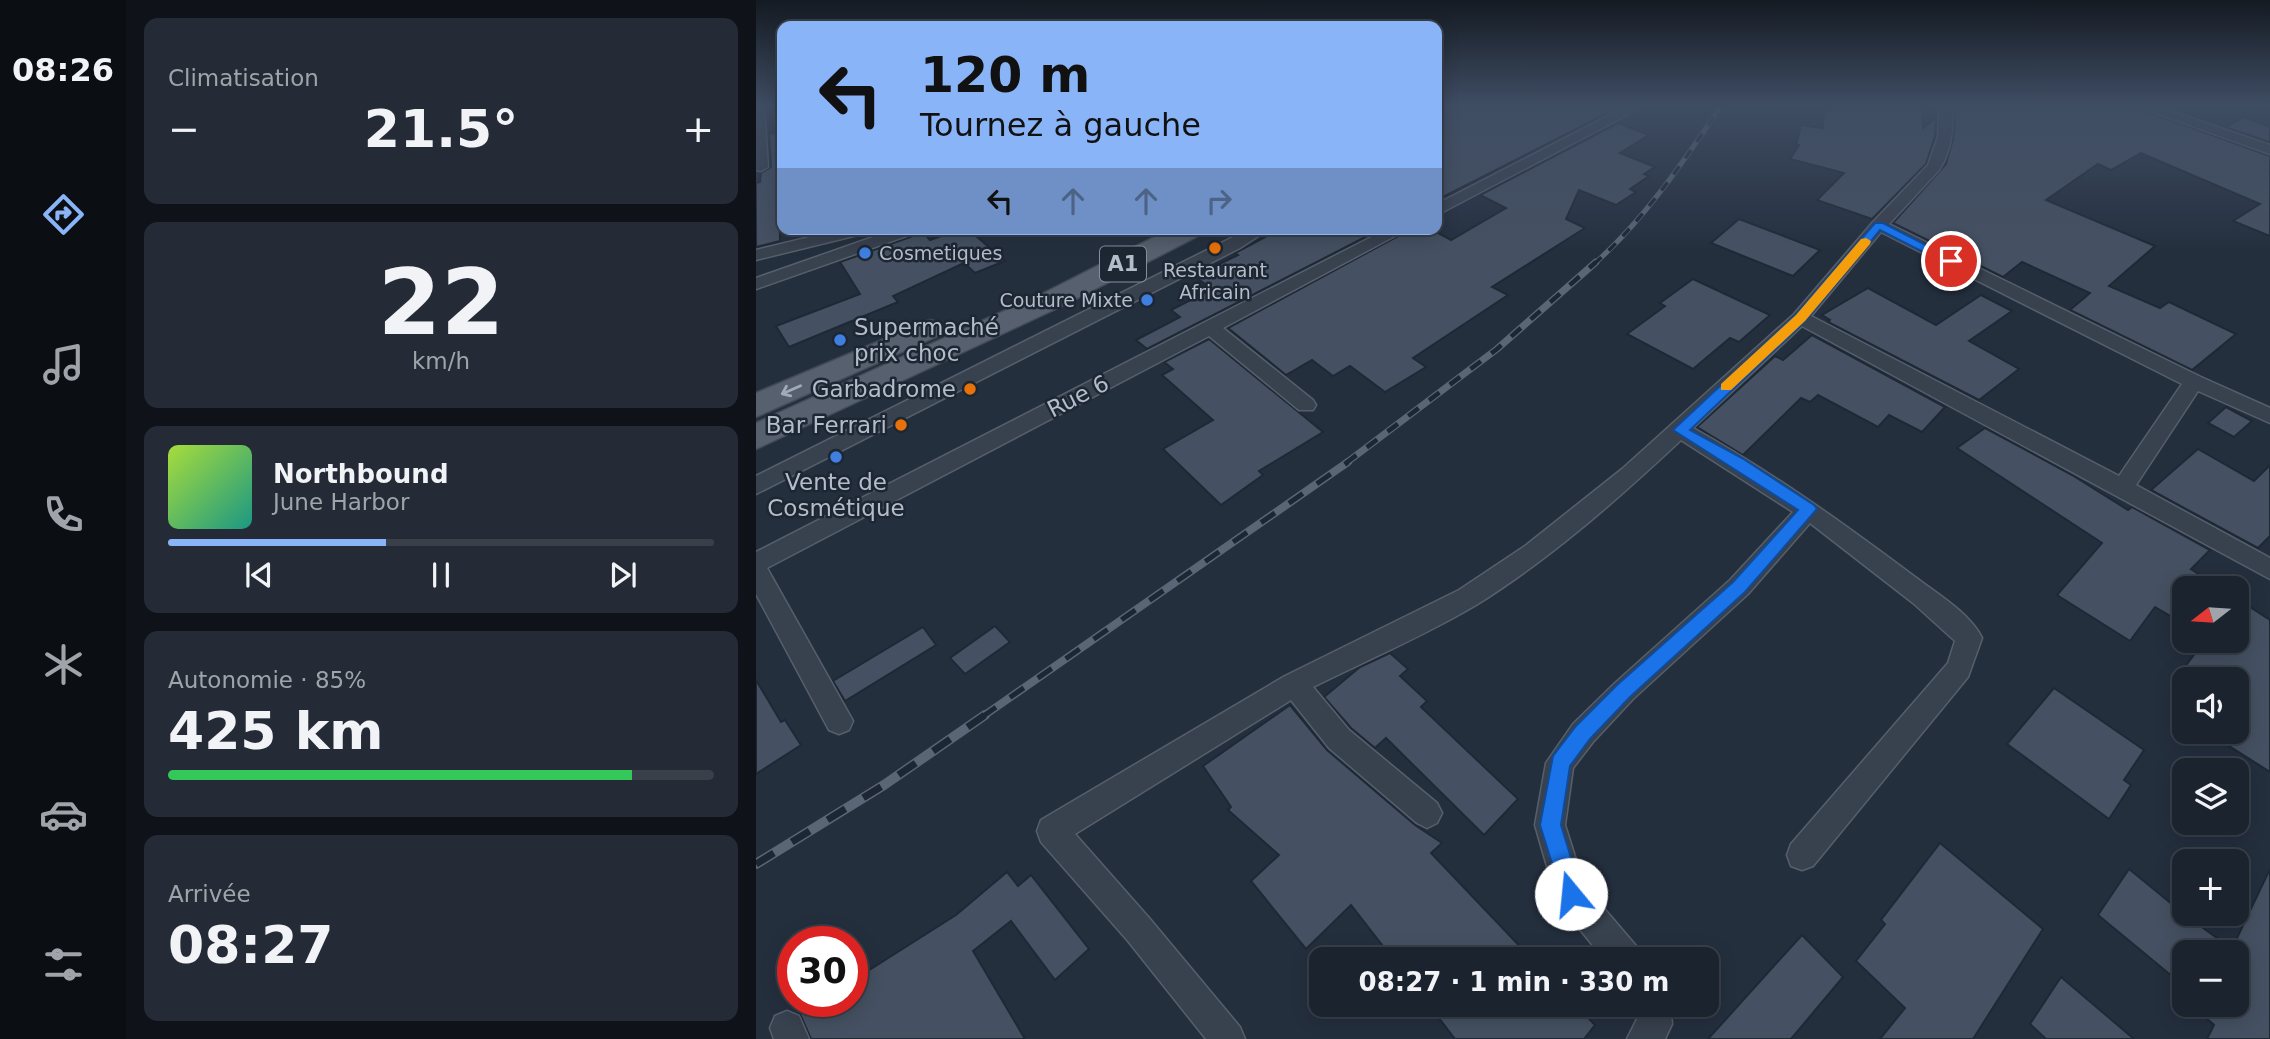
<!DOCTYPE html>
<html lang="fr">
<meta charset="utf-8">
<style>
body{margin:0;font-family:"DejaVu Sans",sans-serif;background:#242b36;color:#f1f3f6;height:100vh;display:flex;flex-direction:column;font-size:26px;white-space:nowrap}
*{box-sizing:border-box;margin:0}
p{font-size:23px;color:#a0a4aa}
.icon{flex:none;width:38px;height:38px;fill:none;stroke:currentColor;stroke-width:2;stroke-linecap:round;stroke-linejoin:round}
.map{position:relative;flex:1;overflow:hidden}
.panel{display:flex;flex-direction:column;gap:18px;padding:18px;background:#0f1319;width:630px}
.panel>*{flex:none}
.hud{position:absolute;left:21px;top:21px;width:665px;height:214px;border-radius:14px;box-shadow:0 4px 18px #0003,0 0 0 2px #39404a;background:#8ab4f8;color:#111;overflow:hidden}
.needle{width:46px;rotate:253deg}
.fabs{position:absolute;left:1416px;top:576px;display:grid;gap:14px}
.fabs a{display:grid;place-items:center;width:77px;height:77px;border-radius:14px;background:#1b232e;box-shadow:0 4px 18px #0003,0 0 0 2px #39404a;font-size:35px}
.speed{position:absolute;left:21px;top:926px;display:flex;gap:14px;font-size:35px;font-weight:700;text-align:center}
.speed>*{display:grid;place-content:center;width:91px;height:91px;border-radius:50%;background:#1b232e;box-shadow:0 4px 18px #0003,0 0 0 2px #39404a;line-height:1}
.speed .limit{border:10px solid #d22;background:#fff;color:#111}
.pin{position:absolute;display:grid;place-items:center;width:60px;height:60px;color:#fff;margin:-30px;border:4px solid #fff;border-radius:50%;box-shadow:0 2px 7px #0007}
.me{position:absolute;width:77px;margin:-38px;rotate:343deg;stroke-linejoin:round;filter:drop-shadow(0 0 5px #0008)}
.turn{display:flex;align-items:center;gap:24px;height:147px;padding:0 28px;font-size:32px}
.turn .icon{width:91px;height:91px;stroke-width:2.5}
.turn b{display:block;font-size:49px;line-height:60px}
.lanes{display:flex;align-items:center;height:66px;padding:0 28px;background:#0003;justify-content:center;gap:35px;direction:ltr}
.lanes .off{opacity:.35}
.big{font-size:52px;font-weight:600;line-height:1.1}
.panel .tile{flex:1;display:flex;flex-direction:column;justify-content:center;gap:10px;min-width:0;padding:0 24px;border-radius:14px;background:#242b36}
.panel .dial{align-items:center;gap:0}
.dial b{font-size:91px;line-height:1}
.song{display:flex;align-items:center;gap:21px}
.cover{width:84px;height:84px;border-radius:10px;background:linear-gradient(135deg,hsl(80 70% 55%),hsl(170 70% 35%))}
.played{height:7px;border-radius:4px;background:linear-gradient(90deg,#8ab4f8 40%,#39404a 40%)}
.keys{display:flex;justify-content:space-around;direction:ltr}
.heat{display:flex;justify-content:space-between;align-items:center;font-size:38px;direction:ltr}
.charge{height:10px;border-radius:5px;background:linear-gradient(90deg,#34c759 85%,#39404a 0)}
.trip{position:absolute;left:553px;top:947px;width:410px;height:70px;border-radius:14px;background:#1b232e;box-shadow:0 4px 18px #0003,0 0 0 2px #39404a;font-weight:600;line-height:70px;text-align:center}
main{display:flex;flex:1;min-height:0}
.dock{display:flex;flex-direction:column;width:126px;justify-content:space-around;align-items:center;background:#0b0e12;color:#a0a4aa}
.dock .icon{width:49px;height:49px}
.dock .current{color:#8ab4f8}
.dock b{font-size:32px;color:#f1f3f6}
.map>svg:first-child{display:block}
.building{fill:#455162;stroke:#1f2835;stroke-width:2}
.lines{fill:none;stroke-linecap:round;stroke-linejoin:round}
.street-casing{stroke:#565f6c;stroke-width:3}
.primary-casing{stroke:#414a57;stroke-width:3}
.street{fill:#38414e;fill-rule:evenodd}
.primary{fill:#56606e;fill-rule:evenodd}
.rail-far3-casing{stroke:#5a6575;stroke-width:5}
.rail-far2-casing{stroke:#5a6575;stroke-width:7}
.rail-far1-casing{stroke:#5a6575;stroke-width:8}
.rail-casing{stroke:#5a6575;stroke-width:10}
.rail-far3{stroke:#1d2633;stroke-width:3.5;stroke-dasharray:10;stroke-linecap:butt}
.rail-far2{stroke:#1d2633;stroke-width:4.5;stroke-dasharray:13;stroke-linecap:butt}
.rail-far1{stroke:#1d2633;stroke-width:5;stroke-dasharray:17;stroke-linecap:butt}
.rail{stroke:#1d2633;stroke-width:7;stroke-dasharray:21;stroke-linecap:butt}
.oneway{stroke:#a1aab7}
.route{fill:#1a73e8;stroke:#114b97;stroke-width:2}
.slow{fill:#f59e0b}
.food-dot{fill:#e8710a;stroke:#1d2633;stroke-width:2.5}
.shop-dot{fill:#3f7fe0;stroke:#1d2633;stroke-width:2.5}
.labels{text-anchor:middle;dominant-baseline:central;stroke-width:5;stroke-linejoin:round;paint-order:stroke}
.far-poi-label{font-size:19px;fill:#b4bcc9;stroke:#1d2633;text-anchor:start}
.shield{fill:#1d2633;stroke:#878f9c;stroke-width:2}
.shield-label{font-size:21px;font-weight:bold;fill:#b4bcc9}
.poi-label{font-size:23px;fill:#b4bcc9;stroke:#1d2633;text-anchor:end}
.street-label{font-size:23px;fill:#b4bcc9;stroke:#1d2633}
</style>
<main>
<nav class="dock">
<b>08:26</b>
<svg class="icon current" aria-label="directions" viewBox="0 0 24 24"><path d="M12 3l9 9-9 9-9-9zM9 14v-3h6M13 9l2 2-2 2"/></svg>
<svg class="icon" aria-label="music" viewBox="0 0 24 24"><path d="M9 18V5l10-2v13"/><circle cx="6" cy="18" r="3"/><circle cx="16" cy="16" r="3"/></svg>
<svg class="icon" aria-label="phone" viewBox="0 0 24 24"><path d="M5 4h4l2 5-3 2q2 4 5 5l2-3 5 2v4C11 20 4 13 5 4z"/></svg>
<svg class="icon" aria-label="climate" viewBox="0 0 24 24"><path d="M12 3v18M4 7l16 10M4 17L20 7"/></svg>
<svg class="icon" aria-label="car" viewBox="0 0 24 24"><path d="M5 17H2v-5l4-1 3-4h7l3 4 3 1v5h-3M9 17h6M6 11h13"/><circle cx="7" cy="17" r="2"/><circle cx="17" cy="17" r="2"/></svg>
<svg class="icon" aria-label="filters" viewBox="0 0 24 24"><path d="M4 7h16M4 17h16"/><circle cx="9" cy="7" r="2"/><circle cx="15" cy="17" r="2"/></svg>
</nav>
<section class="panel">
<div class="tile"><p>Climatisation</p>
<div class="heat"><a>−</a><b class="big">21.5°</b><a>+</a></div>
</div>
<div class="tile dial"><b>22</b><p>km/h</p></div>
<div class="tile">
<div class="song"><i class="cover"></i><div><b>Northbound</b><p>June Harbor</p></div></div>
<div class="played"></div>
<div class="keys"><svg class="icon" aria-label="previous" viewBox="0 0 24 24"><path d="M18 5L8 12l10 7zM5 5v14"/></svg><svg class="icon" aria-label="pause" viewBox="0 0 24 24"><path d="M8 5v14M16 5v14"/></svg><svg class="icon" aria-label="next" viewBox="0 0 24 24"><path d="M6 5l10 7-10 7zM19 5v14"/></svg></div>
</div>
<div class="tile"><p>Autonomie · 85%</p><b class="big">425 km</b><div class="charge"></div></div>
<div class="tile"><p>Arrivée</p><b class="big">08:27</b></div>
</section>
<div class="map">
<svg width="1514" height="1039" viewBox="0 0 1514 1039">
<rect width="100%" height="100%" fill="#242f3e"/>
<!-- building -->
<g class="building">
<path d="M700,106H865L681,200V120Z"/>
<path d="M1077,106H1166L1167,128L1180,118L1179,136L1170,164L1116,219L1061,200L1088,173L1034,159L1043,145H1040L1045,125L1067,128L1068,109L1077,110Z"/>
<path d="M1200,106H1376L1514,156V236L1477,221L1504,204L1385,153L1355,170L1342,164L1290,200L1399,246L1353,286L1404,308L1413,302L1480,334L1436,370L1314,310L1334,293L1266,262L1247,277L1137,223L1190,164L1197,139Z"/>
<path d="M1488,117L1514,127V142L1469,127Z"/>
<path d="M862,123L893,135L864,153L899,167L888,174L893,176L874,189L880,192L860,205L823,190L810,219L829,228L736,287L752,295L657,358L670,367L629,392L594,366L577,376L556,360L530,375L472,328L655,229H675L695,240L750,208L724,195Z"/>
<path d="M13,133L23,134L24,241L0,247V183L4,182L5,173L15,167Z"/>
<path d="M983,219L1064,250L1037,276L955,243Z"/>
<path d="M204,229H212L249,261L219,273L208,263L137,296L142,302L33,347L20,326L104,294L84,262L163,234L166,231L174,240Z"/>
<path d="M524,229H625L391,349L380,340L424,317L415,310L456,289L438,276L482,255L479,253Z"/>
<path d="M937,279L1014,315L983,342L974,338L937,369L871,334L909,306L904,303Z"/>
<path d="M1112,288L1180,325L1225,295L1256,311L1213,341L1263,369L1223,400L1072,322L1074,320L1066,315Z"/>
<path d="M1056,335L1189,407L1166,432L1133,415L1122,427L1062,395L1054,402L1045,398L987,455L941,427L1019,356L1027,360Z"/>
<path d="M453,339L567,432L503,471L507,475L465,505L407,449L457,420L406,375L417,369L408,362Z"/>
<path d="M1470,407L1496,421L1478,437L1452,423Z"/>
<path d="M1229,428L1316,475L1372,510L1376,507L1454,550L1435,569L1464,588H1428V624L1399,607L1374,641L1301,595L1346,543L1201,448Z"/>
<path d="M1442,449L1498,481L1514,465V536L1502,548L1395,490Z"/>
<path d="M1480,598L1514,620V772L1451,732H1480V679H1420L1449,640H1480Z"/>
<path d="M239,626L254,642L209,674L194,658Z"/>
<path d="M167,627L180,645L89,701L77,681Z"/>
<path d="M634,653L652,669L644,676L671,701L665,707L762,799L728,835L630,738L619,748L595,728L568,697L604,667Z"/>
<path d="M0,680L25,722L29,720L45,745L0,774Z"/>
<path d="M1298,688L1388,750L1368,780L1375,785L1353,819L1251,744Z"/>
<path d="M534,705L571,750L659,825L686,843L675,853L776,959H637L595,905L550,949L495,881L523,855L472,810L475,807L447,766Z"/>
<path d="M1184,843L1287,929L1217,1039H1124L1149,1008L1100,961L1129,924L1125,920Z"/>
<path d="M1373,869L1428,914L1480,952H1428V986L1342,915Z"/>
<path d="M1514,869V1039H1451L1458,1025L1449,1017L1456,1004H1480V940Z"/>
<path d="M251,872L262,886L275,875L333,949L299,980L255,921L217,951L269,1039H55L44,1014L64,1001H96V981L200,915Z"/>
<path d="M1046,935L1087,977L1035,1039H952Z"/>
<path d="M1305,977L1378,1039H1290L1274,1024Z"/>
<path d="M672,1004H819L839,1025L828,1039H699Z"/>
</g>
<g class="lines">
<!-- street casing -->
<g class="street-casing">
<g id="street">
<path d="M0,106H8L12,167L5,171L0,170Z"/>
<path d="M682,106H698L681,117Z"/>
<path d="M871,106H888L681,215V204Z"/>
<path d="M1183,106H1197C1197,129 1196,150 1183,170L1133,224L1445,377L1514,408V423L1442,391L1380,485L1514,558V579L1046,326L937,428C1016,472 1087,523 1159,577C1180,593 1214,613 1226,638L1212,677L1057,866L1046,870L1035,866L1031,855L1035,844L1192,663L1199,641L1157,603L1054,523L992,594L877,699L837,742L817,768L809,825L828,885L881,947L885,959H848L804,905L799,894L779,825L790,763L817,724L859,683L974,580L1037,512L925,440C862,499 794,559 720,605C668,636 611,660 557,687L593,730L681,803L686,813L681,823L671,828L661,823L573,748L535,700L319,834L394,919L484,1027L489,1039H450L372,941L285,842L281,831L285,820L529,676L703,590L769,546L866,469L1038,314L1117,222L1172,165L1182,137ZM1125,232L1426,384L1363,476L1055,316Z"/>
<path d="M1380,106H1400L1514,145V154Z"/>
<path d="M87,229L108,231L106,234L0,260V250Z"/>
<path d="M140,229H164L162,232L0,289V278Z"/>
<path d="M493,229H513L484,248L0,494V476Z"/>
<path d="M631,229H652L467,328L557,400L560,405L557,410H543L453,336L11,568L97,721L93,730L83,734L73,730L0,594V552Z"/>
<path d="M880,1004H914L916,1024L909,1039H871L881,1019Z"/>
<path d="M31,1011L43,1016L53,1039H18L14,1028L19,1016Z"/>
</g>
</g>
<!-- primary casing -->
<g class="primary-casing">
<g id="primary">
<path d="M414,229H448L444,235L310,304L0,449V423L290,292Z"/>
<path d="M174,320L184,323L189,329L184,335L0,417V393Z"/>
</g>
</g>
<!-- street -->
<use href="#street" class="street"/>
<!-- primary -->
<use href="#primary" class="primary"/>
<!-- rail-far3 casing -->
<g class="rail-far3-casing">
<path id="rail-far3" d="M838,264C888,220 928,161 965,106"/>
</g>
<!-- rail-far2 casing -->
<g class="rail-far2-casing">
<path id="rail-far2" d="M590,463L741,349L840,262"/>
</g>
<!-- rail-far1 casing -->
<g class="rail-far1-casing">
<path id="rail-far1" d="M226,717L592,462"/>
</g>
<!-- rail casing -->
<g class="rail-casing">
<path id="rail" d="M0,864L128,785L229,715"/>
</g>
<!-- rail-far3 -->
<use href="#rail-far3" class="rail-far3"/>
<!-- rail-far2 -->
<use href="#rail-far2" class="rail-far2"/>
<!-- rail-far1 -->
<use href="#rail-far1" class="rail-far1"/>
<!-- rail -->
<use href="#rail" class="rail"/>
</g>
<!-- one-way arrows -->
<defs><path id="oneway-shaft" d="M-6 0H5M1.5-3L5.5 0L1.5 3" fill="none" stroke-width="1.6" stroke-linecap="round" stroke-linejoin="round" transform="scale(1.75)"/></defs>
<use class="oneway" href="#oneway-shaft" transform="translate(35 390) rotate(156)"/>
<!-- sky -->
<linearGradient id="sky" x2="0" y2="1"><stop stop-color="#141a22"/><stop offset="0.42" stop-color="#3f4d63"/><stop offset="1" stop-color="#3f4d63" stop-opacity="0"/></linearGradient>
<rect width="1514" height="251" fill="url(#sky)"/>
<!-- route -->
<path class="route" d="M1119,223H1127L1201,261L1191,264L1124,230L1049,321L934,430L986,458L1058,505L1061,509L989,592L874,697L834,739L814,766L805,825L826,894L823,902L815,905L808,902L784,825L797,756L820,726L861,685L977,582L1042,510L917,430L1040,315Z"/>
<!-- slow -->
<path class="slow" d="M1110,238L1115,241L1114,244L1049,321L975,390H965V384L1040,315L1105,239Z"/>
<!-- markers -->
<g class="food-dot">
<circle cx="459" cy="248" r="7"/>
<circle cx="214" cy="389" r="7"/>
<circle cx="145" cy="425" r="7"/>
</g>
<g class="shop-dot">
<circle cx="109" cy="253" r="7"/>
<circle cx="391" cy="300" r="7"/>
<circle cx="84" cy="340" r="7"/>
<circle cx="80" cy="457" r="7"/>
</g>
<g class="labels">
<!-- far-poi labels -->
<g class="far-poi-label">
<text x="123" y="253">Cosmetiques</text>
<text x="459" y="270" text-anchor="middle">Restaurant<tspan x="459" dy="22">Africain</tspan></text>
<text x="377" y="300" text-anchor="end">Couture Mixte</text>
</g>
<!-- shield labels -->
<rect class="shield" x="344" y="246.5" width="46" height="35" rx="5"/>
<g class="shield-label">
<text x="367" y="264">A1</text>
</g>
<!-- poi labels -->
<g class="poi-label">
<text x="98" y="327" text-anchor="start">Supermaché<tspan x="98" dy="26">prix choc</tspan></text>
<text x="200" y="389">Garbadrome</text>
<text x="131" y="425">Bar Ferrari</text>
<text x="80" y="482" text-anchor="middle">Vente de<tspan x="80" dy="26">Cosmétique</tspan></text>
</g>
<!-- street labels -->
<g class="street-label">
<text transform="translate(322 396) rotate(-27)">Rue 6</text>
</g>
</g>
</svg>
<div class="fabs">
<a><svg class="needle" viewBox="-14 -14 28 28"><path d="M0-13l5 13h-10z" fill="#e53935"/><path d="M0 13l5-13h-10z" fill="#a0a4aa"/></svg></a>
<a><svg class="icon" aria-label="sound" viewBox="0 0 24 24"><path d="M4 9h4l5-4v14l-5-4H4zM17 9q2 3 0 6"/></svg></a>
<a><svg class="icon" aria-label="layers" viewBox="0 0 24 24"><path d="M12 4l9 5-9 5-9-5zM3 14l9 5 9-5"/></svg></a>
<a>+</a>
<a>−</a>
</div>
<div class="speed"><div class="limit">30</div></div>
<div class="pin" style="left:1195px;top:261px;background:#d93025"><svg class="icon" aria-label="arrive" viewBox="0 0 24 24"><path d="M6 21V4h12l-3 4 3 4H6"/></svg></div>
<svg class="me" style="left:815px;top:894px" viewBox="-20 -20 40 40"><circle r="19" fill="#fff"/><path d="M0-13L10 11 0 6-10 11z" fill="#1a73e8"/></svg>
<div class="trip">08:27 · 1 min · 330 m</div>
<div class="hud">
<div class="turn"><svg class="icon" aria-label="left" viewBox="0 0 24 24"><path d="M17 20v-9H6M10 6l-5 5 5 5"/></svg><div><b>120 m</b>Tournez à gauche</div></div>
<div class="lanes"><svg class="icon" aria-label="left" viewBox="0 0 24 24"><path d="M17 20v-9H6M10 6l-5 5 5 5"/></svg><svg class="icon off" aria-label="ahead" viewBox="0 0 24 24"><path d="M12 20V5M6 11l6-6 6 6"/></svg><svg class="icon off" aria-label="ahead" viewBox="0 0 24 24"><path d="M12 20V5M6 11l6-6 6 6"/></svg><svg class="icon off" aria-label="right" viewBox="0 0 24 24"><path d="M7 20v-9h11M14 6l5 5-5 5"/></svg></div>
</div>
</div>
</main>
